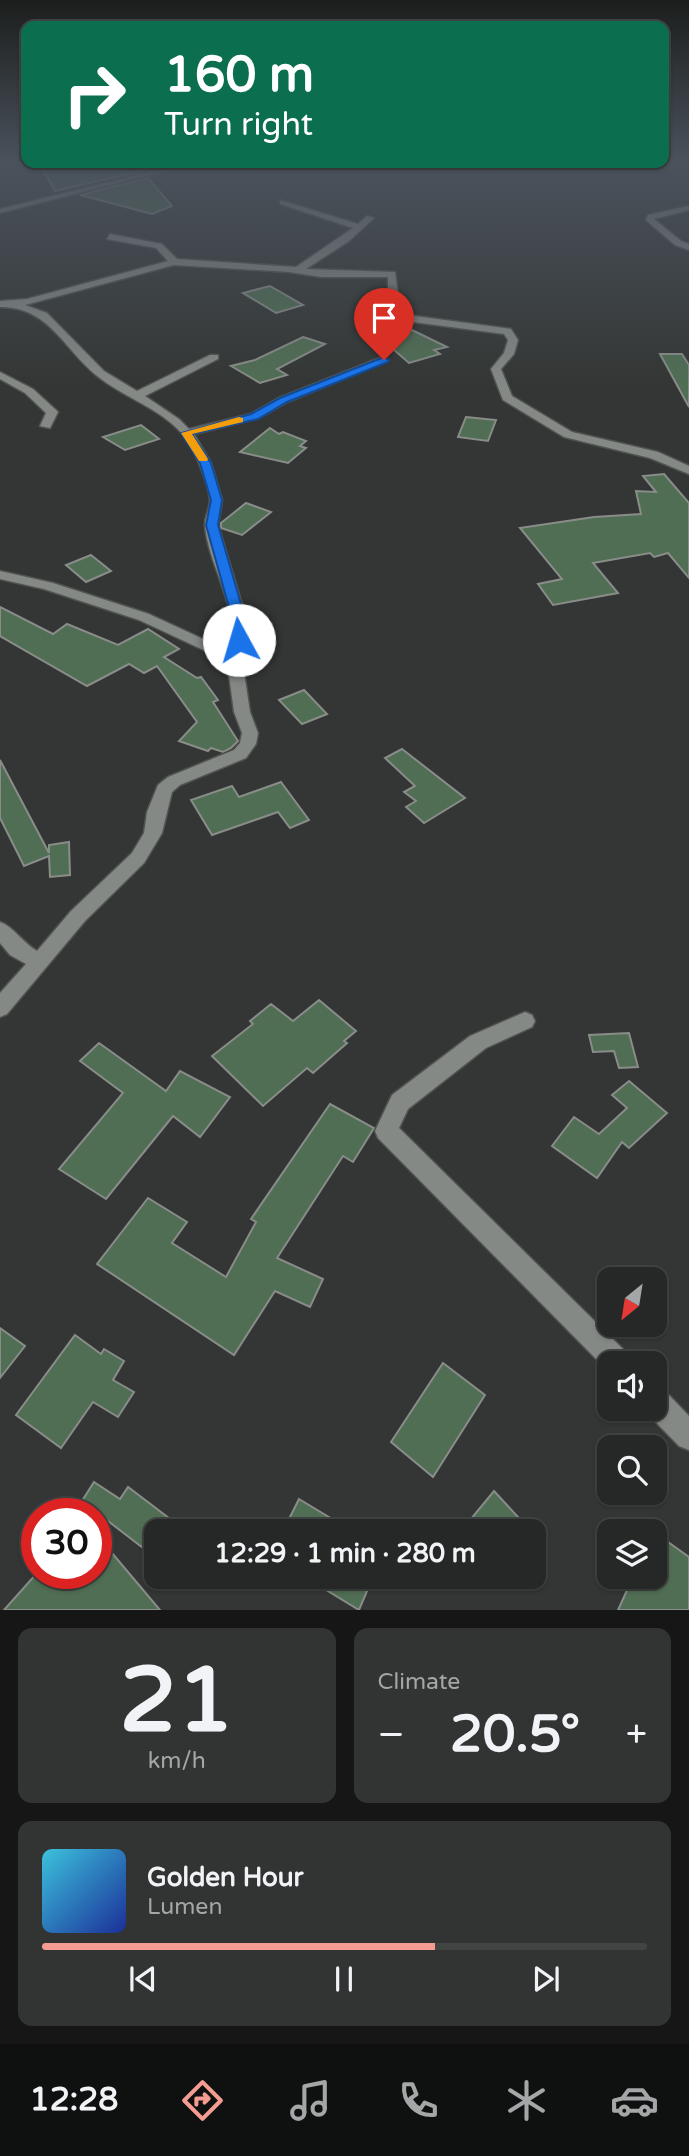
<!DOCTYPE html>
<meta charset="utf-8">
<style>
body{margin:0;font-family:"Varela Round",sans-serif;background:#323433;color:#f1f3f6;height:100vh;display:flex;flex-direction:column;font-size:26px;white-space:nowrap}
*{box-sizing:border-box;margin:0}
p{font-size:23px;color:#a4a6a7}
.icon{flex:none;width:38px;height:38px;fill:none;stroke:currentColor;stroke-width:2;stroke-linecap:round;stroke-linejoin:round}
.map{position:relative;height:1610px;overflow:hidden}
.panel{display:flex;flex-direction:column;gap:18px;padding:18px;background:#151615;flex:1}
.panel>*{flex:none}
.top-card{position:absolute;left:21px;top:21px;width:648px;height:147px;border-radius:14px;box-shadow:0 2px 5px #0004,0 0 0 2px #424444;background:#0b6e4f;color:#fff;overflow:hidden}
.needle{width:46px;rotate:210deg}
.fabs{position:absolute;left:597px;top:1267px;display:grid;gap:14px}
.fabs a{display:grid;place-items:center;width:70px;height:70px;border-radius:14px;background:#262827;box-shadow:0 2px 5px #0004,0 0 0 2px #424444;font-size:35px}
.speed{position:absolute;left:21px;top:1498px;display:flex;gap:14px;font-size:35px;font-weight:700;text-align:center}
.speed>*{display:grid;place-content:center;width:91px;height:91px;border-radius:50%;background:#262827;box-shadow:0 2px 5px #0004,0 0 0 2px #424444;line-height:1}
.speed .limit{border:10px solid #d22;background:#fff;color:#111}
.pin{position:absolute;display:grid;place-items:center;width:60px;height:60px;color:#fff;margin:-72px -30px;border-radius:50% 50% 50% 0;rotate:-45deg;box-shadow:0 0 7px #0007}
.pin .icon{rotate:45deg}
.me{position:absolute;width:77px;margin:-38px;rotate:354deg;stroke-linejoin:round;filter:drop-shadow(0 0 5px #0008)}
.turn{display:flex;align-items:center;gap:24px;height:147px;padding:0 28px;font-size:32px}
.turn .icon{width:91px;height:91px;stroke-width:2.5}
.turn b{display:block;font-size:49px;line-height:60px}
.big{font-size:52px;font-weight:700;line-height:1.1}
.panel .tile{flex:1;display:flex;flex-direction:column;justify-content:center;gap:10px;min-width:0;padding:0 24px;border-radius:14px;background:#323433}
.panel .dial{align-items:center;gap:0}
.dial b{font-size:91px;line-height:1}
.song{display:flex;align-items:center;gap:21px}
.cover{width:84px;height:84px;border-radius:10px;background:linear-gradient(135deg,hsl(190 70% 55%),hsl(230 70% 35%))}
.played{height:7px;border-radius:4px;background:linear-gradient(90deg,#f59c92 65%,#424444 65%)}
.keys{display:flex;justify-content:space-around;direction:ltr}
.heat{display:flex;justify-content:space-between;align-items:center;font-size:38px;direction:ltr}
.panel .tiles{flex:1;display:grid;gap:18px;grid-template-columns:1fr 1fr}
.tile:last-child{grid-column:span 2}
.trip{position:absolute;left:144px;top:1519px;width:402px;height:70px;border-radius:14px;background:#262827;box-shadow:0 2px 5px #0004,0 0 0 2px #424444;font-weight:700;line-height:70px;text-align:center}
.dock{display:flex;height:112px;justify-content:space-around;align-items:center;background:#0f1010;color:#a4a6a7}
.dock .icon{width:49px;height:49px}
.dock .selected{color:#f59c92}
.dock b{font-size:32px;color:#f1f3f6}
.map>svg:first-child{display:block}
.building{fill:#506e54;stroke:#898c89;stroke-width:2}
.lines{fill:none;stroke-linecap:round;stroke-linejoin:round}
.minor-casing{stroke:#505350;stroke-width:3}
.minor{fill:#858986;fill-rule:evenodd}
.route{fill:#1a73e8;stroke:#114b97;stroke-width:2}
.slow{fill:#f59e0b}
</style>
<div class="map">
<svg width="689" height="1610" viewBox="0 0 689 1610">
<rect width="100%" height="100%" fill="#333634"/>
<!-- building -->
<g class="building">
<path d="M39,163H135L142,171L55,191Z"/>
<path d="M148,178L172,206L152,214L80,195Z"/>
<path d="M270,286L303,305L276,313L243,293Z"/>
<path d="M400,326L412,330L447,347L434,350L440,354L409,363L378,336Z"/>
<path d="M303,337L325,344L277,369L287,375L260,383L231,366L255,360Z"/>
<path d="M660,354H682L689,365V407Z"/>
<path d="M466,417L496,420L488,441L458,437Z"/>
<path d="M141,425L159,439L125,450L103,437Z"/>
<path d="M270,428L279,434L283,432L306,441L300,446L306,448L288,463L240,452Z"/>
<path d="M664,474L689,503V578L668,553L654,557L650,553L593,563L618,593L553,605L538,584L562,579L520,528L594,517L641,514L636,491L656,492L643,476Z"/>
<path d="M246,503L271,512L242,535L221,528V523Z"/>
<path d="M91,555L111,571L86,582L66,565Z"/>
<path d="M0,607L53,634L67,624L118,645L148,629L179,649L164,657L197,678L201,677L218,700L213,702L238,741L231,748L223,752L211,748L208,751L179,741L197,722L157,666L144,673L129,664L87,686L0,636Z"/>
<path d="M304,690L327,714L302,724L279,700Z"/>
<path d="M402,749L465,798L424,823L406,807L416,801L404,792L415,786L385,758Z"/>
<path d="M0,760L49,853V845L69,842L70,875L50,877L49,856L24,866L0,818Z"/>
<path d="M281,782L309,820L290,828L278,812L212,835L191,800L232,786L239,797Z"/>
<path d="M319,1000L356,1031L344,1041L347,1043L313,1073L307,1068L263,1106L212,1056L253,1024L250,1021L271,1004L293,1021Z"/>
<path d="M629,1033L638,1067L619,1068L614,1051L593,1052L589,1035Z"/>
<path d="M99,1043L166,1091L180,1071L230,1097L200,1137L173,1116L106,1199L59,1169L123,1093L80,1061Z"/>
<path d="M629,1081L667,1113L629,1148L622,1142L597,1178L552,1146L574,1117L599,1134L627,1108L612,1095Z"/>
<path d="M330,1104L374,1128L353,1162L343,1156L277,1258L323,1279L310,1307L275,1291L234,1355L97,1264L148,1198L187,1222L172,1243L226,1277L256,1222L251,1219Z"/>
<path d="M0,1328L25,1346L0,1378Z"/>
<path d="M75,1335L101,1354L104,1349L124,1361L113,1380L134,1392L118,1417L93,1402L61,1448L16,1415Z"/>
<path d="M443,1363L485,1395L433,1477L391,1442Z"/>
<path d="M94,1482L120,1499L128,1487L186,1531H156V1558L82,1501Z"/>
<path d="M494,1491L531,1531H461Z"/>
<path d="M299,1499L352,1531H283Z"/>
<path d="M654,1532L689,1557V1610H618L633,1577H654Z"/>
<path d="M96,1534L160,1610H4L37,1573H96Z"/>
<path d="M305,1577H373L359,1610Z"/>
</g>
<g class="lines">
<!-- minor casing -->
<g class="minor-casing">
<g id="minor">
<path d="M0,161H10L0,166Z"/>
<path d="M185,163H197L0,213V209Z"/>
<path d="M280,200L358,224L367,216L374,218L349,241L306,269L395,272L398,294L406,312L415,316L511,329L518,340L514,354L501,369L512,396L572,432L658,452L689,466V474L650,458L564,437L503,400L491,369L504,353L508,340L504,334L413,322L399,316L388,294V277H321L289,272L174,265L25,305L47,313L104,371L137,391L210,355H218V359L145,396L179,419L189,429L251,414L279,398L380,358L389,360L287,402L259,418L194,434L211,463L222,500L218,525L246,618V640L242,659L250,712L258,733L256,744L246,758L180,785L172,792L162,833L144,863L85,921L7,1014L0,1017V993L26,964L10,955L0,943V922C14,927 23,943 37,951L71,911L132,853L144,833L147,812L158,785L168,777L234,750L240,743L242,733L234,712L227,661L139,620L44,589L0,579V571L53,583L149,614L229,651C241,607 209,569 205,526C204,518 210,509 210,500C209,485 196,453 187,440C165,409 125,399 96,375C63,348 49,307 0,307V301L27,299L168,261L156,248L107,239L110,234L162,244L177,259L296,267L353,228L280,204Z"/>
<path d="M689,206V210L654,219L681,241L689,244V250L675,245L646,220L648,215Z"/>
<path d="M0,372L33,389L56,410L58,412L50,428L40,426L46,413L25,393L0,379Z"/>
<path d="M525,1012L532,1015L535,1021L532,1027L486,1048L408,1109L399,1128L628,1354L632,1363H609V1372L378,1138L375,1131L392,1095L470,1036Z"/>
<path d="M654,1387L664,1390L689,1416V1450L679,1446L644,1410L654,1409Z"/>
</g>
</g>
<!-- minor -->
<use href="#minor" class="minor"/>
</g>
<!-- sky -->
<linearGradient id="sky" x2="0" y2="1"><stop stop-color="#1c1e1d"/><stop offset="0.42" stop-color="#4a525c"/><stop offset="1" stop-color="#4a525c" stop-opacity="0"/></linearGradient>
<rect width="689" height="386" fill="url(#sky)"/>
<!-- route -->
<path class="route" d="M384,357L389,360L388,362L287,402L258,419L192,434L211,463L222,500L218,525L245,618L246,640L244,643H234L232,618L206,525L211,500L200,463L181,433L251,414L280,398Z"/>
<!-- slow -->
<path class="slow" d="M239,417L243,418V422L192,434L208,459L207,461H199L181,433Z"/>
</svg>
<div class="fabs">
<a><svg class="needle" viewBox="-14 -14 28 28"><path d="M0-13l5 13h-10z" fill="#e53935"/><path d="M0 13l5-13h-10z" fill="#a4a6a7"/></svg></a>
<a><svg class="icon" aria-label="sound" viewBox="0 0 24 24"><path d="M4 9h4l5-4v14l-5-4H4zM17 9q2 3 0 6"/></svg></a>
<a><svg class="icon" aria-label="search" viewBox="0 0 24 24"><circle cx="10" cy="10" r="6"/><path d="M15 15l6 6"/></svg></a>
<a><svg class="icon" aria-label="layers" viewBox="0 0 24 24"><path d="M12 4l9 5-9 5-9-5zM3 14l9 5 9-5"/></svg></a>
</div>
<div class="speed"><div class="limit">30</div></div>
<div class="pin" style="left:384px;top:360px;background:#d93025"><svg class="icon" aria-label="arrive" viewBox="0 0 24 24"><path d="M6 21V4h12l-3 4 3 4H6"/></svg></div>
<svg class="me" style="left:239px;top:640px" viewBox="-20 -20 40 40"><circle r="19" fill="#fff"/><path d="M0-13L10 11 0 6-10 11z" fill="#1a73e8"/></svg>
<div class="trip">12:29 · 1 min · 280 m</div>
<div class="top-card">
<div class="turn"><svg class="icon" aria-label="right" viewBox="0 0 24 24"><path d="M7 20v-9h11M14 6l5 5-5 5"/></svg><div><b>160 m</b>Turn right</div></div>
</div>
</div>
<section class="panel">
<div class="tiles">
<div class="tile dial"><b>21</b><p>km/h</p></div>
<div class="tile"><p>Climate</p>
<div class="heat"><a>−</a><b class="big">20.5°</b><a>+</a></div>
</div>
<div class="tile">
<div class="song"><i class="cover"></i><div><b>Golden Hour</b><p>Lumen</p></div></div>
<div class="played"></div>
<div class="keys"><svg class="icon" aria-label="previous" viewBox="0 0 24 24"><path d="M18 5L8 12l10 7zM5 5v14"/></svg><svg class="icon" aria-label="pause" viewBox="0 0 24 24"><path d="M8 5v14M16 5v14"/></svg><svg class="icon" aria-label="next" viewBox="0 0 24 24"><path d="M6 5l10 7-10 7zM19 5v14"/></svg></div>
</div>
</div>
</section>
<nav class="dock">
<b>12:28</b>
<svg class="icon selected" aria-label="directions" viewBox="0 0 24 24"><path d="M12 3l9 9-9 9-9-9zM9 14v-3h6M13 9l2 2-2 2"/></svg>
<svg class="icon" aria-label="music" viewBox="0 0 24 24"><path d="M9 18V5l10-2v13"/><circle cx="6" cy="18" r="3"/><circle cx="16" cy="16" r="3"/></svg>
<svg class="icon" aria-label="phone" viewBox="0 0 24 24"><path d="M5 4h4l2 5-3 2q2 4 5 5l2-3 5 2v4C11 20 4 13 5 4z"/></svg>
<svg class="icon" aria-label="climate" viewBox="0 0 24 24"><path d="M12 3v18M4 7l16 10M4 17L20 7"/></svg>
<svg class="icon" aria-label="car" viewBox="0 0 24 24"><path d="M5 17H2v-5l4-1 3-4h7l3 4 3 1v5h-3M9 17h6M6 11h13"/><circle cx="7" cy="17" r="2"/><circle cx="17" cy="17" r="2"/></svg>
</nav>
